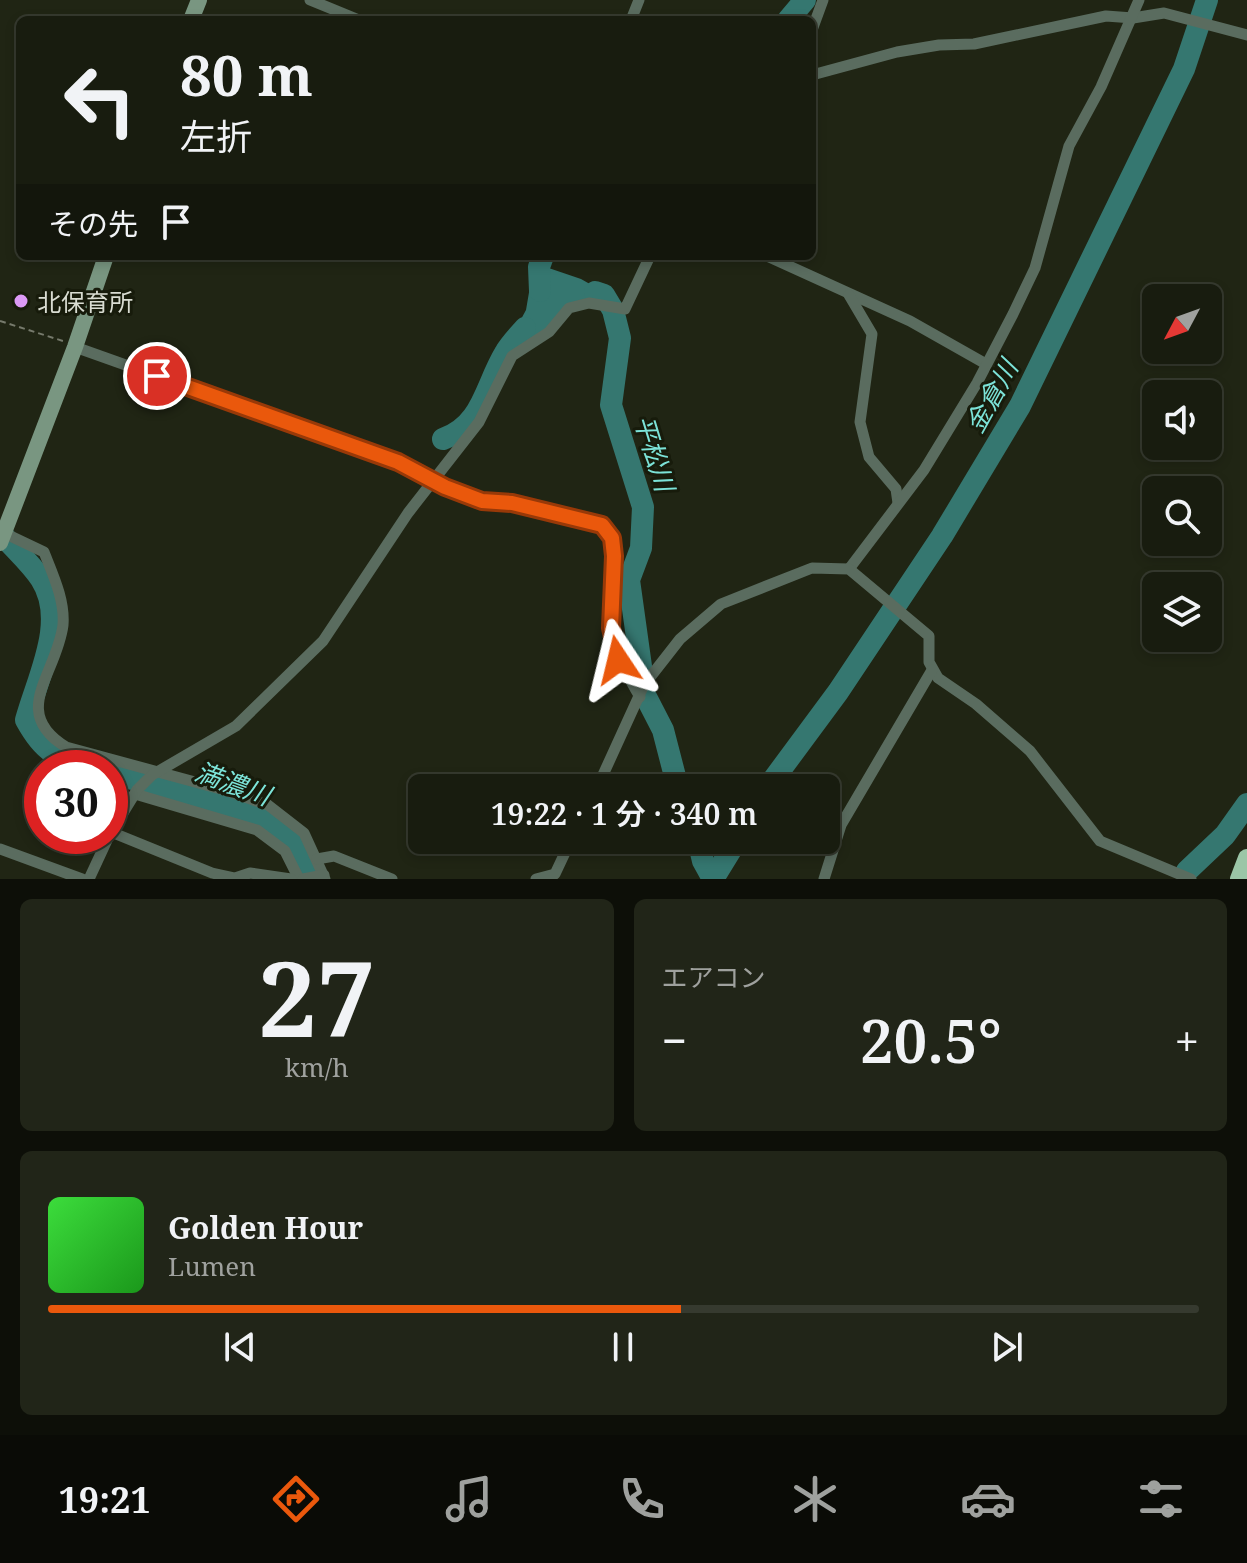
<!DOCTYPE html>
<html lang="ja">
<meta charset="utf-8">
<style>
body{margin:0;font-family:"Noto Serif","Noto Sans JP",serif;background:#212518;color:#f1f3f6;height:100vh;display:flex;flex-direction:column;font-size:30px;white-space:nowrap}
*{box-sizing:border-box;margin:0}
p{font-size:26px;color:#9fa19e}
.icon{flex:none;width:44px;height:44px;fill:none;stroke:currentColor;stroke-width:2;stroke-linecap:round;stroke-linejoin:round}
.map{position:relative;height:879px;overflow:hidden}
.details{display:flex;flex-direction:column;gap:20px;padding:20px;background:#0d0f08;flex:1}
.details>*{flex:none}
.top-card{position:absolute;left:16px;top:16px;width:800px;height:244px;border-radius:12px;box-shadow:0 4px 12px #0003,0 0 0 2px #363a2f;background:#181c0f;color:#f1f3f6;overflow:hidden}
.needle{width:52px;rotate:229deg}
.buttons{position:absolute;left:1142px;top:284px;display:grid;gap:16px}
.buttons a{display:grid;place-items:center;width:80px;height:80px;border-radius:12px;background:#181c0f;box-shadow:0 4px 12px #0003,0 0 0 2px #363a2f;font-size:40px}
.speed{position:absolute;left:24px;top:750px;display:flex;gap:16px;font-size:40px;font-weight:700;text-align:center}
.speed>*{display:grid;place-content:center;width:104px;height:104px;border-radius:50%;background:#181c0f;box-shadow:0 4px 12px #0003,0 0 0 2px #363a2f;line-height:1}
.speed .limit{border:12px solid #d22;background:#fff;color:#111}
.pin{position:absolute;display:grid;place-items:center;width:68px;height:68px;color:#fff;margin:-34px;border:4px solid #fff;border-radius:50%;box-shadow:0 2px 8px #0007}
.me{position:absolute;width:88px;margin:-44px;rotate:350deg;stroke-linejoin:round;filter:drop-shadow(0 0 6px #0008)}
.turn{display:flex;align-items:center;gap:28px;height:168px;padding:0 32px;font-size:36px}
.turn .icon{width:104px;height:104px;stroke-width:2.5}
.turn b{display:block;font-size:56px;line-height:68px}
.then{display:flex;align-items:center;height:76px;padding:0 32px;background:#0003;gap:16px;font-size:30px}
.big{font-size:60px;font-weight:600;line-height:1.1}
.details .card{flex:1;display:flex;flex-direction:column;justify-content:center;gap:12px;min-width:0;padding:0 28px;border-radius:12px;background:#212518}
.details .dial{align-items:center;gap:0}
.dial b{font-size:104px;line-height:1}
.song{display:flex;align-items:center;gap:24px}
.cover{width:96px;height:96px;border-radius:12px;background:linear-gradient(135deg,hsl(120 70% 55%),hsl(120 70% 35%))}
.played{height:8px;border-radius:4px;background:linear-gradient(90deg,#ea580c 55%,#363a2f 55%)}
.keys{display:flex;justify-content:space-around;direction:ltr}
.heat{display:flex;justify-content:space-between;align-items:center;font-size:44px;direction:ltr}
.details .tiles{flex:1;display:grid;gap:20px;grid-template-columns:1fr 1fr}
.card:last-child{grid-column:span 2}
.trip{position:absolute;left:408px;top:774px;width:432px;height:80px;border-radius:12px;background:#181c0f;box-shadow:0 4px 12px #0003,0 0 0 2px #363a2f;font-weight:600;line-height:80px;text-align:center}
.tab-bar{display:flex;height:128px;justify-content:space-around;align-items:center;background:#0a0b06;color:#9fa19e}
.tab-bar .icon{width:56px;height:56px}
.tab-bar .selected{color:#ea580c}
.tab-bar b{font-size:36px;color:#f1f3f6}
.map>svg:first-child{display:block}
.water{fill:#357770}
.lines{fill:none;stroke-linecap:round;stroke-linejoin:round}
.river{stroke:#357770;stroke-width:22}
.path{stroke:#767a6c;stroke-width:2;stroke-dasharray:6 4;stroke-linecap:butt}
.minor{stroke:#5a6c5f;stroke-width:11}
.secondary{stroke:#799681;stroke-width:16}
.trunk{stroke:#9bc6a7;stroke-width:18}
.route-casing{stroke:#983908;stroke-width:20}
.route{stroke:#ea580c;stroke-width:14}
.poi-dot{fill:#db99f5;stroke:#171b0b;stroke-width:3}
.labels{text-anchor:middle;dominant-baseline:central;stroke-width:6;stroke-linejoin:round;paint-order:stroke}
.poi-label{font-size:24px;fill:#d9dcd2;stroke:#171b0b;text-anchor:start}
.water-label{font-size:26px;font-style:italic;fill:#7ce3d8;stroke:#171b0b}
</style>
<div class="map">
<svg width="1247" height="879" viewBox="0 0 1247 879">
<rect width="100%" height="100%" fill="#202514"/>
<!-- water -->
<path class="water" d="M534,263L581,279L620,301L618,304L584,300L540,335L508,351L506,347L526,310Z"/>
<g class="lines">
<!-- river -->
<g class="river">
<path d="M788,20L805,0"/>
<path d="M540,291L539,267L543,256"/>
<path d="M595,292L604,295L613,310L620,338L611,405L643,507L641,548L629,580L645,695L663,730L678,788"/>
<path d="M443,439C483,425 485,386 505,353C510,344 518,336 525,328"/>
<path d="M0,532C13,548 30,562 41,579C68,621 38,676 26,720C44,753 56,757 92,768"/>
<path d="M110,773C151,785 246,805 277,828C294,841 306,859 313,879"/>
<path d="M767,788L838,692L942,536L1020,406L1184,69L1207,0"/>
<path d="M698,840L703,861L713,879"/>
<path d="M1187,871L1225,835L1247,804"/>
<path d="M713,879L737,840"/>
</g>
<!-- path -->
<path class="path" d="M0,321L63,341"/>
<!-- minor -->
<g class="minor">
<path d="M310,0L359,20"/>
<path d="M631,20L639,0"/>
<path d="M812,30L823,0"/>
<path d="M812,75L897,52L939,45L974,44L1106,16L1133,18L1164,13L1247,35"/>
<path d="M767,256L910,321L986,364"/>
<path d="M849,295L872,334L860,422L869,457L896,489L898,503"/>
<path d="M75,347L398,462C425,476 452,493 481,500C508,507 602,511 612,539C617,554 613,572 612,587C609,637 615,655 640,697"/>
<path d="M4,533L44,552C53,575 65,600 63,625C57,674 9,712 66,747L228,791L268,805L304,833L325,879"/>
<path d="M849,569L924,470L977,383L1013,314L1035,268L1069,146L1101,87L1139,0"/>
<path d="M597,788L644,685L680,639L721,604L812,568L849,569L929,636V662L938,678L976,704L1030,751L1100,841L1191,879"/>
<path d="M135,794L257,830L285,851L299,879"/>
<path d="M111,832L212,873L235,878L250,873L291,879"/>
<path d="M110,834L137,790L152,775L236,726L323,641L408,513L479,422L512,356L549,332L569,308L589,303L625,309L650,256"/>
<path d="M0,849L82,879"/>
<path d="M317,859L334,856L392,879"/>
<path d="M89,879L109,836"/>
<path d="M303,879L324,875"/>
<path d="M536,879L555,874L571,840"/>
<path d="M824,879L841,825L932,670"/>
</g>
<!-- secondary -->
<g class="secondary">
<path d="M191,20L199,0"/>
<path d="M0,543L75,347L106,256"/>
</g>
<!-- trunk -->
<path class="trunk" d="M1239,879L1247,858"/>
</g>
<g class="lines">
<!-- route casing -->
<g class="route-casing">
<path id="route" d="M157,376L398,462L445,487L482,501L512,503L602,525L612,538L614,556L611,628L618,660"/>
</g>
<!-- route -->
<use href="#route" class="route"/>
</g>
<!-- markers -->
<circle class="poi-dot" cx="21" cy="301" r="8"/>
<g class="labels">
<!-- poi labels -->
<g class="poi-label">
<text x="37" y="301">北保育所</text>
</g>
<!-- water labels -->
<g class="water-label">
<text transform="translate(991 396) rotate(-61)">金倉川</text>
<text transform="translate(655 453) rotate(73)">平松川</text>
<text transform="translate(233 783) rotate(20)">満濃川</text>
</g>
</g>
</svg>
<div class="buttons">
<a><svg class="needle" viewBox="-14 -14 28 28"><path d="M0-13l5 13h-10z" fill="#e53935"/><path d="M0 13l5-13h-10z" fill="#9fa19e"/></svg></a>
<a><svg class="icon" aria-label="sound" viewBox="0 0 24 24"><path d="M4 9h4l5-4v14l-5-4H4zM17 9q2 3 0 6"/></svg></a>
<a><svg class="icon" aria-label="search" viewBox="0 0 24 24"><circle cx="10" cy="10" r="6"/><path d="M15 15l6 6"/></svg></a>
<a><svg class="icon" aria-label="layers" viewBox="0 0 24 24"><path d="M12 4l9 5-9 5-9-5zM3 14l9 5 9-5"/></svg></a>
</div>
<div class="speed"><div class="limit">30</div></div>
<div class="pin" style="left:157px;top:376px;background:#d93025"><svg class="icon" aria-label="arrive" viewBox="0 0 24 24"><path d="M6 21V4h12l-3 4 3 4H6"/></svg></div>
<svg class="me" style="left:618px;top:660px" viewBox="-20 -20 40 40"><path d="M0-17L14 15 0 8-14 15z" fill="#ea580c" stroke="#fff" stroke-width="4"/></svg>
<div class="trip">19:22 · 1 分 · 340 m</div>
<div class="top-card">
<div class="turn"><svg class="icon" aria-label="left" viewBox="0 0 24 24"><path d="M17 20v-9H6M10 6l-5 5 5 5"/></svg><div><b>80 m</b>左折</div></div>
<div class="then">その先<svg class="icon" aria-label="arrive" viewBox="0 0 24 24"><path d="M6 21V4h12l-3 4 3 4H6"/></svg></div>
</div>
</div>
<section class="details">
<div class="tiles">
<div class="card dial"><b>27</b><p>km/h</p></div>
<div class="card"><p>エアコン</p>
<div class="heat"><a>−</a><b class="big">20.5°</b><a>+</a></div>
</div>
<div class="card">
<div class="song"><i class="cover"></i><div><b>Golden Hour</b><p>Lumen</p></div></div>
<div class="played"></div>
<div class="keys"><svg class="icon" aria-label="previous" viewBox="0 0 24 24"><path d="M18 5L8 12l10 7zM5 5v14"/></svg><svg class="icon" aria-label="pause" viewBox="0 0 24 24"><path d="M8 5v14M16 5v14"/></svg><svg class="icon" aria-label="next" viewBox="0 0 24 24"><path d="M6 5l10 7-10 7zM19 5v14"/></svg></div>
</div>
</div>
</section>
<nav class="tab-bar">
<b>19:21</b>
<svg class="icon selected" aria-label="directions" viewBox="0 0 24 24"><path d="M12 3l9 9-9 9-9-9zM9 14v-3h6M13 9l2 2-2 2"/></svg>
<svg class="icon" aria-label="music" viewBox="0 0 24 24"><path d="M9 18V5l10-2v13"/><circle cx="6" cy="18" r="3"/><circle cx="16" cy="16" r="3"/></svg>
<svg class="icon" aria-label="phone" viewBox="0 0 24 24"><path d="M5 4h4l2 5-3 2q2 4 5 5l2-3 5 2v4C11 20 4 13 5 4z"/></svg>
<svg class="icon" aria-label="climate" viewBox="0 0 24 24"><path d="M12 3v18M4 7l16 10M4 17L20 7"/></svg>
<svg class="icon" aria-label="car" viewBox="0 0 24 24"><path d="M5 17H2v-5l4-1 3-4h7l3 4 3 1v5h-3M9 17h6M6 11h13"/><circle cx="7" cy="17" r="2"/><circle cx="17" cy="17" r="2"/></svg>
<svg class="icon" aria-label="filters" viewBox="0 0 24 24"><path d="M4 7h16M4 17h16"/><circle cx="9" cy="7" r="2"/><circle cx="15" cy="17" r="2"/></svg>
</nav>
